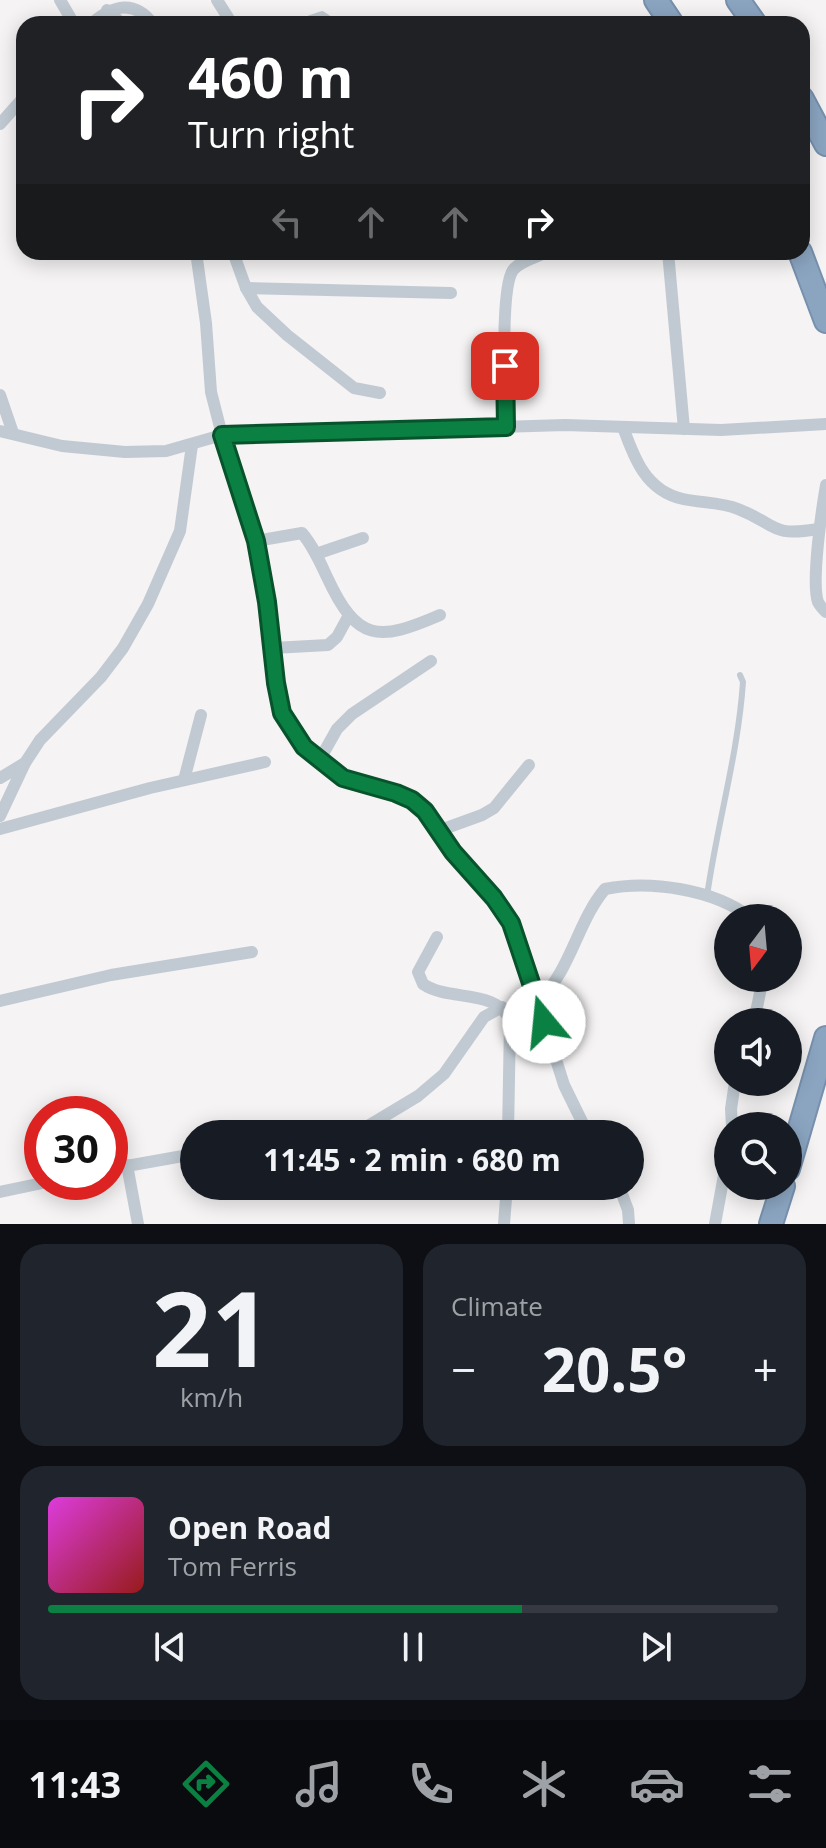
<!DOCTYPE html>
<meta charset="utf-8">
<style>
body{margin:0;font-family:"Open Sans",sans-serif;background:#20242c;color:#f1f3f6;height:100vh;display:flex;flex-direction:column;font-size:30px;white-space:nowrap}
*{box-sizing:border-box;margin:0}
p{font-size:26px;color:#9ea1a6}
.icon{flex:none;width:44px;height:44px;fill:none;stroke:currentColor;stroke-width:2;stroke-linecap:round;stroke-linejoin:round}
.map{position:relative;height:1224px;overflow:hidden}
.panel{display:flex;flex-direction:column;gap:20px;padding:20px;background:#0d0f14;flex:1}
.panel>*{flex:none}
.guide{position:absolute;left:16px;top:16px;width:794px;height:244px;border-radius:24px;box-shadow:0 4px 20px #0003;background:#202124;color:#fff;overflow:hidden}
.needle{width:52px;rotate:196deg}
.controls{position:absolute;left:714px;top:904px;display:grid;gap:16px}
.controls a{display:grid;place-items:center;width:88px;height:88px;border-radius:50%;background:#171b24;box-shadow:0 4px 20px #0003;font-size:40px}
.speed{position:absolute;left:24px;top:1096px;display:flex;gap:16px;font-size:40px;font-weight:700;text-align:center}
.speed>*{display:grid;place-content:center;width:104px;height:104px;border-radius:50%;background:#171b24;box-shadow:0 4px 20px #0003;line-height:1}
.speed .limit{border:12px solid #d22;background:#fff;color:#111}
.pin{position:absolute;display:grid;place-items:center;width:68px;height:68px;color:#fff;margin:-34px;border-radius:16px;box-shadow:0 4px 12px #0006}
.me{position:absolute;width:88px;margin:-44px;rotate:343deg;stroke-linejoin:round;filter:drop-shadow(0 0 6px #0008)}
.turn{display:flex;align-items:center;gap:28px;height:168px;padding:0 40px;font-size:36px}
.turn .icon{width:104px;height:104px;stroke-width:2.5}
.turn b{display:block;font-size:56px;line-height:68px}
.lanes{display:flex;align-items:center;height:76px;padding:0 40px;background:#0003;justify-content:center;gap:40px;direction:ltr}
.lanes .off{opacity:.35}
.big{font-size:60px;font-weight:700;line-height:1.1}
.panel .tile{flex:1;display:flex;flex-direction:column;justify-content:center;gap:12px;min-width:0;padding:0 28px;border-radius:24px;background:#20242c}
.panel .dial{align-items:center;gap:0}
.dial b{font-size:104px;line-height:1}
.song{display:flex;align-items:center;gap:24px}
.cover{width:96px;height:96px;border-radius:12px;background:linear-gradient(135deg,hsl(300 70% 55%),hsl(0 70% 35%))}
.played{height:8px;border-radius:4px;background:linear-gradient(90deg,#0b8043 65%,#363941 65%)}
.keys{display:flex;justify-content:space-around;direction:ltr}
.heat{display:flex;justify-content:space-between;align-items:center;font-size:44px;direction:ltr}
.panel .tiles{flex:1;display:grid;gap:20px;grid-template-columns:1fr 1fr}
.tile:last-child{grid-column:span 2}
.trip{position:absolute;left:180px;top:1120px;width:464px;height:80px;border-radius:40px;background:#171b24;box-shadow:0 4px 20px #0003;font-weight:700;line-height:80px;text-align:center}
.tab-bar{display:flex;height:128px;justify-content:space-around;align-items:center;background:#090b0e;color:#9ea1a6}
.tab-bar .icon{width:56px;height:56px}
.tab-bar .selected{color:#0b8043}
.tab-bar b{font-size:36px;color:#f1f3f6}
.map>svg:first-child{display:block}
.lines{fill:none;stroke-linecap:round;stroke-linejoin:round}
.highway-casing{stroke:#7690ad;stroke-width:26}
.lane{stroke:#c1cad2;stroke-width:6}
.street{stroke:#c1cad2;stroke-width:12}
.highway{stroke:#8ba5c1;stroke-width:22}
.route-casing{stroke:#07532c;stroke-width:20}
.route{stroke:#0b8043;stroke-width:14}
</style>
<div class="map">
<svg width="826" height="1224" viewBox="0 0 826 1224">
<rect width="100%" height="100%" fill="#f5f3f3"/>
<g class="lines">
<!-- highway casing -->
<g class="highway-casing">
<g id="highway">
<path d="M656,0L672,24"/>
<path d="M738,0L755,24"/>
<path d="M802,99L826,144"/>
<path d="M800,252L826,321"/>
<path d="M788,1169L826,1038"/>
<path d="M771,1224L783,1186"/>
</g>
</g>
<!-- lane -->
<g class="lane">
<path d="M304,24L310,18L322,14L337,24"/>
<path d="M707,896C717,824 738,755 743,682L740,675"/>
</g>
<!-- street -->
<g class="street">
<path d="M60,0L74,24"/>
<path d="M217,0L232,24"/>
<path d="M107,10L122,24"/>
<path d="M91,24C114,4 135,0 153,24"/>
<path d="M0,124L24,97"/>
<path d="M233,252L246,288L257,307L287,335L354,388L380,393"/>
<path d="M668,252L684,429"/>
<path d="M246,288L451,293"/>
<path d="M0,395L13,433"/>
<path d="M506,427C505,399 500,288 513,270C520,261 537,257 547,252"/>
<path d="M623,427C634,458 646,491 683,499C701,503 721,502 738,509C779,525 768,537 819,529"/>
<path d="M0,431L62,446L125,452L166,451L222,435L211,392L206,323L196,252"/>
<path d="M826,485C822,508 811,582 818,602C820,606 823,609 826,612"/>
<path d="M256,541L302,533C313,546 320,562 327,577C357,642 378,642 440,615"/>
<path d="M316,554L363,538"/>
<path d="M273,648L328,645L337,637L349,615"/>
<path d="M319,761L337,729L352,714L431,661"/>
<path d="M0,778L25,763"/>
<path d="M184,780L201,715"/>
<path d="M0,816L25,763L40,740L101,677L123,648L148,604L180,531L192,445"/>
<path d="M0,829L150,788L265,762"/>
<path d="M438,831L482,815L494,808L529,765"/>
<path d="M437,937L418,972L423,984C449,1002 497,988 510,1021L508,1134"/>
<path d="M0,1001L111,975L252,952"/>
<path d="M538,1001C571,971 577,922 605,889C650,880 714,889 751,918"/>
<path d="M754,1022L763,978"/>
<path d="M732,1126L731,1109L735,1082"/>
<path d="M317,1134L368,1126L418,1096L444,1074L484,1017L502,1007"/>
<path d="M588,1134L564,1085L520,945L511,923L494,898L453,852L425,811L412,800L396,793L343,778L319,761L293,732L282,713L276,683L267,602L256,541L222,435L565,425L721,430L826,424"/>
<path d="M127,1165L138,1224"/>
<path d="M110,1169L194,1154"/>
<path d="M619,1186L628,1210L629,1224"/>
<path d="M0,1192L47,1182"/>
<path d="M504,1224L507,1186"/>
<path d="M715,1224L728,1153"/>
</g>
<!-- highway -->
<use href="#highway" class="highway"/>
</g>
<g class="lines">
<!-- route casing -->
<g class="route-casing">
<path id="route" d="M505,366L506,427L222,435L256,541L267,602L276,683L282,713L304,747L343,778L396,793L412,800L425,811L453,852L494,898L511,923L544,1022"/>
</g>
<!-- route -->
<use href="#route" class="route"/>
</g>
</svg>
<div class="controls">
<a><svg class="needle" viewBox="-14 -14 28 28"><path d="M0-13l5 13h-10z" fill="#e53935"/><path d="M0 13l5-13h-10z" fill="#9ea1a6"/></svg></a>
<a><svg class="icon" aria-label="sound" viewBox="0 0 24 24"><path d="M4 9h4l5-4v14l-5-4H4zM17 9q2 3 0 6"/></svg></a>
<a><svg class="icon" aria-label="search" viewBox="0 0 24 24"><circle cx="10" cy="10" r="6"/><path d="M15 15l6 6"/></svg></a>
</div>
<div class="speed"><div class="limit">30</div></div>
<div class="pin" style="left:505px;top:366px;background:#d93025"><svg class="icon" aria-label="arrive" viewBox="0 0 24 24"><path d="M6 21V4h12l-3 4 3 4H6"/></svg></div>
<svg class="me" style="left:544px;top:1022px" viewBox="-20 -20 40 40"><circle r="19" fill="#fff"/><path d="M0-13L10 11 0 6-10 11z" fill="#0b8043"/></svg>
<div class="trip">11:45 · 2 min · 680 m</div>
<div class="guide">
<div class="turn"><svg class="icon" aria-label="right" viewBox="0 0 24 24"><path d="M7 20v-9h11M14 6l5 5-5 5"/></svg><div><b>460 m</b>Turn right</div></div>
<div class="lanes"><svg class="icon off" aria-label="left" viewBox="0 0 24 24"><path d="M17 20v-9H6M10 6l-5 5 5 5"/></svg><svg class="icon off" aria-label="ahead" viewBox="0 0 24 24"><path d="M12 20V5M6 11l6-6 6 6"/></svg><svg class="icon off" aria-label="ahead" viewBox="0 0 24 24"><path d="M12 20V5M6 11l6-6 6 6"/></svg><svg class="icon" aria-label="right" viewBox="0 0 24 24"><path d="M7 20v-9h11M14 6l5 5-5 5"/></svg></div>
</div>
</div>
<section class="panel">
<div class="tiles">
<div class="tile dial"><b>21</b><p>km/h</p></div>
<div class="tile"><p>Climate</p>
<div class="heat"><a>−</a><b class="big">20.5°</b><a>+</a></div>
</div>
<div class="tile">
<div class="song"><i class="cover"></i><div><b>Open Road</b><p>Tom Ferris</p></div></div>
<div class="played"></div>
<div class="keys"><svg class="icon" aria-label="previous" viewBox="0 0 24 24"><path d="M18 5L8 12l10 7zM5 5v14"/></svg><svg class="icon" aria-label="pause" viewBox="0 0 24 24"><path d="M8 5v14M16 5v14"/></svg><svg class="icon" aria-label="next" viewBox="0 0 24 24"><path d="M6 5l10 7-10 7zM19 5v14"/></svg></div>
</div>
</div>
</section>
<nav class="tab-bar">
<b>11:43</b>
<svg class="icon selected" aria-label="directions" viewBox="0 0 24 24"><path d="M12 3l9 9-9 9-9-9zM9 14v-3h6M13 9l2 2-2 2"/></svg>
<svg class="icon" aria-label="music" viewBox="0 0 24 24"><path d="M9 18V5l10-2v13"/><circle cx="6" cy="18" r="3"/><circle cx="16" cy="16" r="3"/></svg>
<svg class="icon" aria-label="phone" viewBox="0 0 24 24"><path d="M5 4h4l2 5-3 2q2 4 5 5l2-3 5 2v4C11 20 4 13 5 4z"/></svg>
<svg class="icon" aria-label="climate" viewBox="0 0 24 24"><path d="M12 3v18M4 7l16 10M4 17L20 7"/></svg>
<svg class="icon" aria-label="car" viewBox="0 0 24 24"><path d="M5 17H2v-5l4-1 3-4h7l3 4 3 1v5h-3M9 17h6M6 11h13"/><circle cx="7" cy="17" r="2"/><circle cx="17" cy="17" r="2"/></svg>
<svg class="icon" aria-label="filters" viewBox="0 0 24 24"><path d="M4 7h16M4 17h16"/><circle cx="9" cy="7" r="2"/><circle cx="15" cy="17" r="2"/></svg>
</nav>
